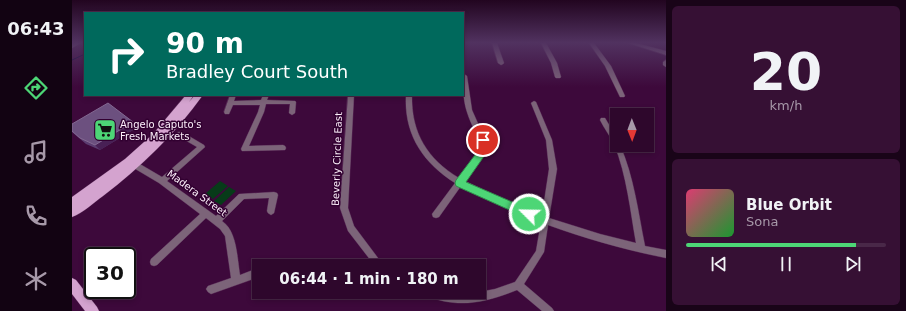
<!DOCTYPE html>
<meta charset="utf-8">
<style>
body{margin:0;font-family:"DejaVu Sans",sans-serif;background:#361034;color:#f1f3f6;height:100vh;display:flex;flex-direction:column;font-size:15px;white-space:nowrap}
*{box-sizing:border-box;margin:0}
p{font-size:13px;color:#a799a9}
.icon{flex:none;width:22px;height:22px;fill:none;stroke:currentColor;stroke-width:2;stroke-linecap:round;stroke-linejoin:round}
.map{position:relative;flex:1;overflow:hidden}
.drawer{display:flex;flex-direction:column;gap:6px;padding:6px;background:#190418;width:240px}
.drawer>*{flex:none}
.hud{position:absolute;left:12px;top:12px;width:380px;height:84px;border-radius:0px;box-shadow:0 2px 6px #0003,0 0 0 1px #492848;background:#00695c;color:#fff;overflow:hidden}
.needle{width:26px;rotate:179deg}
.tools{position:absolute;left:538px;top:108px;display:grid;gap:8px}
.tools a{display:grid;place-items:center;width:44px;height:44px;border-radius:0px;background:#2e072c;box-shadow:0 2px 6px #0003,0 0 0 1px #492848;font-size:20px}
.speed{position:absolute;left:12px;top:247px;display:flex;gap:8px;font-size:20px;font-weight:700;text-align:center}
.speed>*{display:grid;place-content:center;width:52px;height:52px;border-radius:50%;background:#2e072c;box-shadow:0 2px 6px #0003,0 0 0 1px #492848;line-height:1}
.speed .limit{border:2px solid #111;border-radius:6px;background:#fff;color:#111}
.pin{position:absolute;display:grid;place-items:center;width:34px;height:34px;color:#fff;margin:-17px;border:2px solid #fff;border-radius:50%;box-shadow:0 1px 4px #0007}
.me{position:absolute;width:44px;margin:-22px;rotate:293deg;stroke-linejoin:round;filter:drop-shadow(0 0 3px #0008)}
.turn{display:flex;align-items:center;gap:14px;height:84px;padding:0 16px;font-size:18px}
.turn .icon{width:52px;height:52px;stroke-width:2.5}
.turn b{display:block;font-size:28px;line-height:34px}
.drawer .card{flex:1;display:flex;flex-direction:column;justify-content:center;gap:6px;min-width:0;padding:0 14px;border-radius:6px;background:#361034}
.drawer .dial{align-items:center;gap:0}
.dial b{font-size:52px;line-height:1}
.song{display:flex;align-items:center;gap:12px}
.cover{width:48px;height:48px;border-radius:6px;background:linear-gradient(135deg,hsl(340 70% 55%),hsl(130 70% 35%))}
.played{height:4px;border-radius:2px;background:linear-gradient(90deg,#4dd676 85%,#492848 85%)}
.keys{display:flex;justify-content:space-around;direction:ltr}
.trip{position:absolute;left:180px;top:259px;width:234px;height:40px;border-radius:0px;background:#2e072c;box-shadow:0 2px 6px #0003,0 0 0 1px #492848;font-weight:700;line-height:40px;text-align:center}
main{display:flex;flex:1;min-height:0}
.menu{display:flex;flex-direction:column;width:72px;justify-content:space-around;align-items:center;background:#120312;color:#a799a9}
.menu .icon{width:28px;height:28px}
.menu .active{color:#4dd676}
.menu b{font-size:18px;color:#f1f3f6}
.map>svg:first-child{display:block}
.green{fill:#073b19}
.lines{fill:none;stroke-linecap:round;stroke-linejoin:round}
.stream{stroke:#030133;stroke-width:1}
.minor-casing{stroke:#582956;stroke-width:1}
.major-casing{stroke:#582956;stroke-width:1}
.minor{fill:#7c6479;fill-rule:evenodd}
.major{fill:#d4a3cf;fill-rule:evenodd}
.wall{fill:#5b3c70}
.shaded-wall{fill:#482055}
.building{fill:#6c507f;stroke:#836992}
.route{fill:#4dd676;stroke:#328b4d}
.labels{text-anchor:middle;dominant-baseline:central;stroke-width:3;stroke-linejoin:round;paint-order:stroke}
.poi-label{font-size:10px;fill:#fceffa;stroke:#320031;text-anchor:start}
.street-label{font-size:10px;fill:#fceffa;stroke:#320031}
</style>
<main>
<nav class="menu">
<b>06:43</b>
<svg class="icon active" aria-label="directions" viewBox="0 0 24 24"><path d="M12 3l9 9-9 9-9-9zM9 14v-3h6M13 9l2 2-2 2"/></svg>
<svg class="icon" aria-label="music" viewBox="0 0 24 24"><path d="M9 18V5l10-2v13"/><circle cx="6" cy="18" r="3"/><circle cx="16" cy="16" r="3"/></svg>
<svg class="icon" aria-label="phone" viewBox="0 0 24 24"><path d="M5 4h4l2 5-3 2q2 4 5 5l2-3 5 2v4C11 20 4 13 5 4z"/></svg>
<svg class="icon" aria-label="climate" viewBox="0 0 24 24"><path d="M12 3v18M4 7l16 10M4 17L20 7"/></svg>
</nav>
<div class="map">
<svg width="594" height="311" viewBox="0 0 594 311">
<rect width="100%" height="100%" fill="#3d093b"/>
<!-- green -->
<g class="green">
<path d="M148,181L156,186L141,199L133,194Z"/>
<path d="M157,187L164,191L149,205L142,201Z"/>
</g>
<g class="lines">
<!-- stream -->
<path class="stream" d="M0,60L13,54"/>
<!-- minor casing -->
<g class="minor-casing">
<g id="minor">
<path d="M2,43H9L0,48V44Z"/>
<path d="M420,43H425L432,63L431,64L429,65L426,63Z"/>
<path d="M469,43H474L485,63L489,77L488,78H484L483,77L479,63Z"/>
<path d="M517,43H522L539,66L553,96L552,97H548L533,66Z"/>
<path d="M556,43H564L594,51V55Z"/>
<path d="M594,60V67L591,65V62Z"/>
<path d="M392,74L395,76L400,110L412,137L415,147L413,154L393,181L426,197L470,215L477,169L474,140L459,103L462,101L464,102L480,140L485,169L477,218L528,234L564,243C558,210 555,176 542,144C538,136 532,128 528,120L529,118H533L545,138V145H548C562,177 566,211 573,246L594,250V258C554,250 515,239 476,225L472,252L452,284L480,308L482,311H470L445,290C412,303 386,309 352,295L350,292H373L397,294L423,289L443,282L464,251L469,222L441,211L389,186L367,217L364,218L361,217L360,214L383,183C350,162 332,134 334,95H340C339,132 355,159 387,178L408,151C408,137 399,126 395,112C391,100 391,87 391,75Z"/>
<path d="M158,95H164L162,101L189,100L191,95H197L195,100L223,101L224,102L223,113L220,115L217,113L218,104H194L192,112L177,146L211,145L213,146L214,148L213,150L170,151L169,149L186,112L188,105H161L157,114H153L152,112Z"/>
<path d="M276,95H282L276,208L282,226L312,266H303L276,231L268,208Z"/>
<path d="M106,132H110L132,145L133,147L95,181L144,216L167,194L202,192L205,193L206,195L202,213L199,215L196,213L195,211L197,198L172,199L150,221C165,231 165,257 168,275L186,268L187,269V277L139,294L136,292L134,289L136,286L159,278L153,236L148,229L134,218L85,265L82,266L79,265L78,262L79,259L128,214L87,183L55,164L54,162L55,160H61L90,177L125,147L106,136L105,134Z"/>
</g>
</g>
<!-- major casing -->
<g class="major-casing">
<g id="major">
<path d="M114,95H122L117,102L123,95H131C103,134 69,167 31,196C21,203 11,213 0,217V197L53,159L81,134Z"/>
<path d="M0,278L4,280L25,307L27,311H13L0,294Z"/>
</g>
</g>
<!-- minor -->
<use href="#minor" class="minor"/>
<!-- major -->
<use href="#major" class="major"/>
</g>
<!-- wall -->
<path class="wall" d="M0,124L66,127L28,150L14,144L0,132Z"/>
<!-- shaded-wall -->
<path class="shaded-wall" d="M61,122L66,127L28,150L23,145Z"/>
<!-- building -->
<path class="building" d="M36,103L61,122L23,145L8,138L0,131V124Z"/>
<!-- sky -->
<linearGradient id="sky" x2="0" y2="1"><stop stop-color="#220520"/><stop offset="0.49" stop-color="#513260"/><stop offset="1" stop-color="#513260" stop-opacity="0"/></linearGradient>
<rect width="594" height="87" fill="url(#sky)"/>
<!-- route -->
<path class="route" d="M411,137L415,140V152L394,182L461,211L462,214L461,217H453L384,186L383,183L384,180L406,151V140Z"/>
<!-- icons -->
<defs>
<g id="supermarket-square" transform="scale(1.15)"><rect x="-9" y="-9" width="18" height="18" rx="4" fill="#4dd676" stroke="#320031"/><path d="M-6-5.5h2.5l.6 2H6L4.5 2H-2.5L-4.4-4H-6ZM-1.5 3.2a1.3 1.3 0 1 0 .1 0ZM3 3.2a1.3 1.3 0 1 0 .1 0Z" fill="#111"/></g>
</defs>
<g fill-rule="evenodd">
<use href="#supermarket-square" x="33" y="130"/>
</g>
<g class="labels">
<!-- poi labels -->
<g class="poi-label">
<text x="48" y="124">Angelo Caputo's<tspan x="48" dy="12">Fresh Markets</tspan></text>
</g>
<!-- street labels -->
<g class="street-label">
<text transform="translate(265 159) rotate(-88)">Beverly Circle East</text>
<text transform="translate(125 193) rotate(36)">Madera Street</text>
</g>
</g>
</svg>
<div class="tools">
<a><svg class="needle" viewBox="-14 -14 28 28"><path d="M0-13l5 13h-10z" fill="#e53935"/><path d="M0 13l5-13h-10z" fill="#a799a9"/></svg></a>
</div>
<div class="speed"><div class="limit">30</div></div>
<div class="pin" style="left:411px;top:140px;background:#d93025"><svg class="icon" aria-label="arrive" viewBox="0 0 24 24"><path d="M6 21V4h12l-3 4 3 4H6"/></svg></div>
<svg class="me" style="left:457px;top:214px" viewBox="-20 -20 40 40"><circle r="17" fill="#4dd676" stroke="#fff" stroke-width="3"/><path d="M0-11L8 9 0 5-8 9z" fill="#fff"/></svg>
<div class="trip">06:44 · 1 min · 180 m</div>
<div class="hud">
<div class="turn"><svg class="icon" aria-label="right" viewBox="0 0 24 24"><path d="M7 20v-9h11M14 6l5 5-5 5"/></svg><div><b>90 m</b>Bradley Court South</div></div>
</div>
</div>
<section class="drawer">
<div class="card dial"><b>20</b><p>km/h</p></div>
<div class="card">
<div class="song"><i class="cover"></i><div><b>Blue Orbit</b><p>Sona</p></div></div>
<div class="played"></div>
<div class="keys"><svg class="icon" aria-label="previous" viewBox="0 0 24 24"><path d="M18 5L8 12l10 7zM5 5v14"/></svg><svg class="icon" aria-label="pause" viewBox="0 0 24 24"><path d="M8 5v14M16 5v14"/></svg><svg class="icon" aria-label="next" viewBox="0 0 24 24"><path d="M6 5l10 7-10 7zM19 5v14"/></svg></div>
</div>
</section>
</main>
